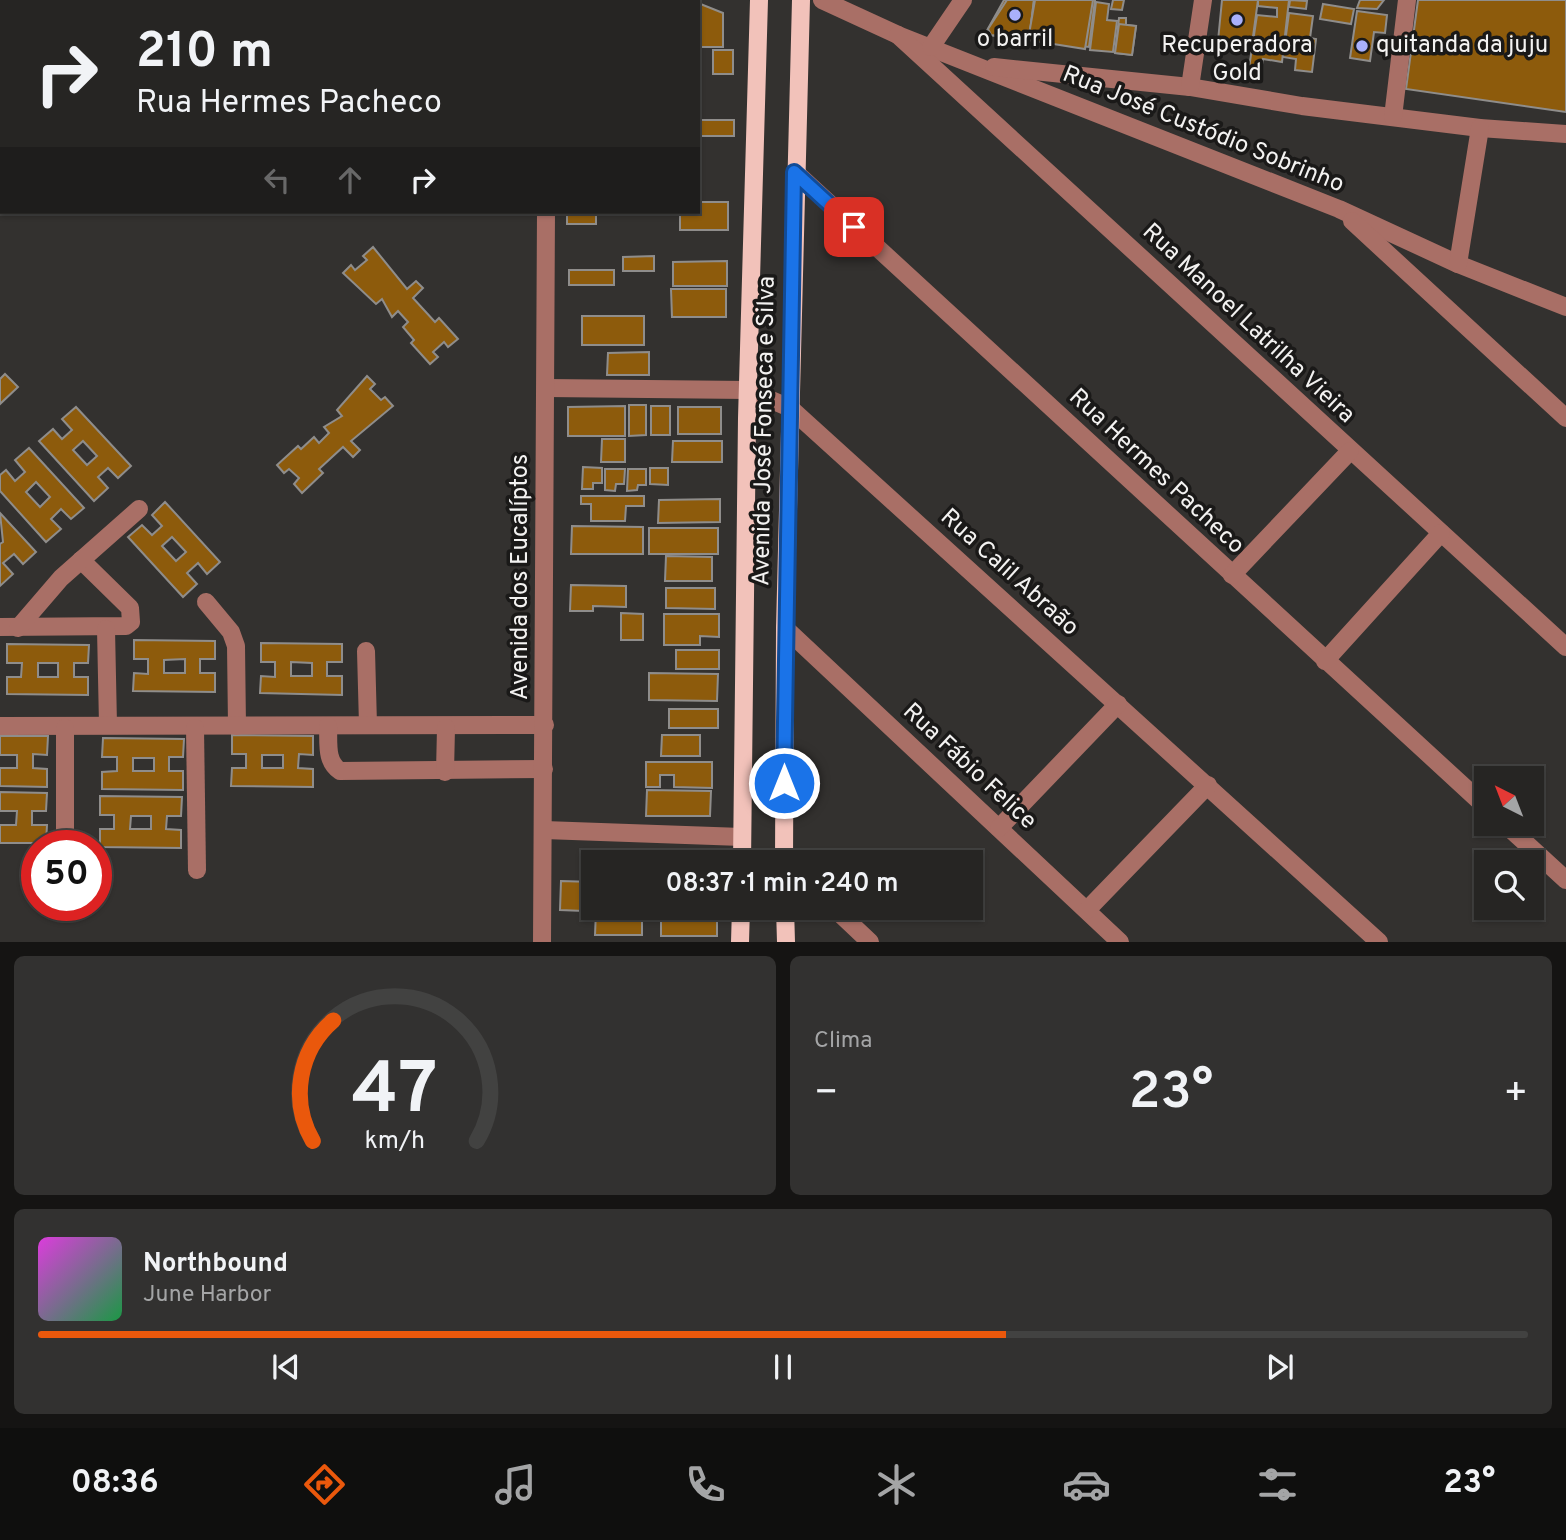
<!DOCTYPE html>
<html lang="pt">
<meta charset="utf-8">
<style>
body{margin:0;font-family:Overpass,sans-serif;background:#323130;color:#f1f3f6;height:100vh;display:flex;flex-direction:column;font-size:26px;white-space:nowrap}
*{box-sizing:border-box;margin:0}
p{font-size:23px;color:#a4a5a6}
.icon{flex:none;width:38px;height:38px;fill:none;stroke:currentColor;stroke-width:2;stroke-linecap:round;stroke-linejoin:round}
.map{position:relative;height:942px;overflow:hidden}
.sheet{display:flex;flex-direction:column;gap:14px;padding:14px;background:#151413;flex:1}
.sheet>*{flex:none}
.top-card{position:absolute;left:0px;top:0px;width:700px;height:214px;box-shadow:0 2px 5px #0004,0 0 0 2px #424241;background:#262523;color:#f1f3f6;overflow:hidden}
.needle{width:46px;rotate:318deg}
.controls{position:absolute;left:1474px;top:766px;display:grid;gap:14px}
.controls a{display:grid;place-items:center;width:70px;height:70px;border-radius:0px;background:#262523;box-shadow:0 2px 5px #0004,0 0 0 2px #424241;font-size:35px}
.speed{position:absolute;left:21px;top:830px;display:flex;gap:14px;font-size:35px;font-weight:700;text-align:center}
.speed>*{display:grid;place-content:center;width:91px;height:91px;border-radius:50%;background:#262523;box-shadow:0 2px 5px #0004,0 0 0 2px #424241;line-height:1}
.speed .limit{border:10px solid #d22;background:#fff;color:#111}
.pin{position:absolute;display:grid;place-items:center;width:60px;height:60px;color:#fff;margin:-30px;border-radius:14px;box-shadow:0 4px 10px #0006}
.me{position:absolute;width:77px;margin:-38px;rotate:0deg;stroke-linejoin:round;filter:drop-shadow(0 0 5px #0008)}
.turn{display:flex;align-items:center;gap:24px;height:147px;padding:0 21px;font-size:32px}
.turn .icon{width:91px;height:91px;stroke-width:2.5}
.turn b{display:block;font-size:49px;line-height:60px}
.lanes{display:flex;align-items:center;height:66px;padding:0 21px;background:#0003;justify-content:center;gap:35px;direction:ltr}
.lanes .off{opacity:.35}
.big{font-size:52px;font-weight:600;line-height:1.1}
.sheet .widget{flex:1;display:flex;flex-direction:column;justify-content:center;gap:10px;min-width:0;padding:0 24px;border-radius:10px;background:#323130}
.sheet .dial{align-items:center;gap:0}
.dial svg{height:182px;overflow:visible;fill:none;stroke:#424241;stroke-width:7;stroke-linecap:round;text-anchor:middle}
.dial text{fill:#f1f3f6;stroke:none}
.song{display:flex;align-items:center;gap:21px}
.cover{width:84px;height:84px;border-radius:10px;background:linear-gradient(135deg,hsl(300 70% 55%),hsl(140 70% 35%))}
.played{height:7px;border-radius:4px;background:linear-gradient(90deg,#ea580c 65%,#424241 65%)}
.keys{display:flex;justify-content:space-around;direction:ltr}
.heat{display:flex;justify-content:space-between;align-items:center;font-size:38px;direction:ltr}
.sheet .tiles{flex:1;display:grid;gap:14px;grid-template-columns:1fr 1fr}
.widget:last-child{grid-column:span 2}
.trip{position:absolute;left:581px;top:850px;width:402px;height:70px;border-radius:0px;background:#262523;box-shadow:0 2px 5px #0004,0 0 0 2px #424241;font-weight:600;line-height:70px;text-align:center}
.tab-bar{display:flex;height:112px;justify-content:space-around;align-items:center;background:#0f0f0e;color:#a4a5a6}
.tab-bar .icon{width:49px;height:49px}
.tab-bar .selected{color:#ea580c}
.tab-bar b{font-size:32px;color:#f1f3f6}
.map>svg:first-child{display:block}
.building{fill:#8d5b0c;stroke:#8f8d8b;stroke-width:2;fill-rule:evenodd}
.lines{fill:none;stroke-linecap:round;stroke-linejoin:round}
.minor{stroke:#a96f66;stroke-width:18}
.major{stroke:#f2c2ba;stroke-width:18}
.route-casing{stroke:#114b97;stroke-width:18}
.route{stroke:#1a73e8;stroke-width:12}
.poi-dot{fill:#a9b0fc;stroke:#1a1918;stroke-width:2.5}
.labels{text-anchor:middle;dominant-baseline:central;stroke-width:7;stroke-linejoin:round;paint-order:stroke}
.poi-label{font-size:24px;fill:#f3f2f1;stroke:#1a1918}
.street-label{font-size:24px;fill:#f3f2f1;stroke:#1a1918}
</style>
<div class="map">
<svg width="1566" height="942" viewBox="0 0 1566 942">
<rect width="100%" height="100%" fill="#33312f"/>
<!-- building -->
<g class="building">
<path d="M394,0H453L451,2Z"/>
<path d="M1004,0H1032L1024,41L985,34Z"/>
<path d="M1007,0H1034L1029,40L991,35L988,29Z"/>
<path d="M1034,0H1095L1089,47L1029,40Z"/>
<path d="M1035,0H1093L1085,49L1028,40Z"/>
<path d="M1113,0H1124L1122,10L1111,9Z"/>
<path d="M1222,0H1258L1252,44L1218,41Z"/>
<path d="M1258,0H1289L1282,62L1263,59L1261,70L1249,68L1257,15L1277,17V8L1258,6Z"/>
<path d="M1290,0L1307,1L1306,9L1289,7Z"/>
<path d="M1360,0H1384L1377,9L1357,8Z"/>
<path d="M1418,0H1566V112L1406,89Z"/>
<path d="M1096,2L1109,4L1107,20L1117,21L1113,52L1090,50Z"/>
<path d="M698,3L723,13V47H698Z"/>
<path d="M1323,4L1354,9L1351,24L1320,19Z"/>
<path d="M1357,11L1387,15L1385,33L1374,32L1370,61L1350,58Z"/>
<path d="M1289,13L1313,16L1310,38L1316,39L1312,72L1295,70L1296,59L1283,57Z"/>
<path d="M1119,18H1126V25L1136,26L1132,55L1115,53Z"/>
<path d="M1119,24L1136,26L1132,55L1115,53Z"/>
<rect x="713" y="50" width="20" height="24"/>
<rect x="698" y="120" width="36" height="16"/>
<path d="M698,202H728V230H680V212H698Z"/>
<rect x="567" y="212" width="29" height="12"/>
<path d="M373,247L407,289L416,281L423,288L413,298L435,322L439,318L458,339L448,347L444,342L433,352L438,357L430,364L411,343L414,340L403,327L408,322L398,311L392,317L382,299L376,304L343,273L351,265L355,270L367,260L363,256Z"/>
<path d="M654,256V271H623V257Z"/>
<path d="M727,261V286H673V262Z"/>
<rect x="569" y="270" width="45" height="15"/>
<path d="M671,289H726V317H672Z"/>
<rect x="582" y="316" width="62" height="29"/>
<path d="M649,352V375H607L608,353Z"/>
<path d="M5,374L18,387L0,404V379Z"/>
<path d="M367,376L375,384L370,389L381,400L385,397L393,406L351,441L360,450L353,457L343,447L319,469L323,473L302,493L294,484L299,478L289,469L284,473L277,465L298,446L301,449L314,437L319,443L329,433L324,427L342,416L337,410Z"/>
<path d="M629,405H646V435L629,436Z"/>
<path d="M625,406V436H568V407Z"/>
<rect x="651" y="406" width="19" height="29"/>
<path d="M76,407L131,466L118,478L108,468L98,477L108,488L94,501L39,441L53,429L62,439L72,430L62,419ZM83,441L97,456L87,465L73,450Z"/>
<rect x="678" y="407" width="43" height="27"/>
<path d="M602,439H625V462H601Z"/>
<path d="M673,441H722V462H672Z"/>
<path d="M29,448L84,508L71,519L61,509L51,519L61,529L46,542L0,491V475L6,470L15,481L25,472L15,460ZM36,482L50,497L40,507L26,492Z"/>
<path d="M583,467L602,468V483H593V489H582Z"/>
<path d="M650,468H668V485L650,484Z"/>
<path d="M605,469H625L624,484H616L615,491L605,490Z"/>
<path d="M628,469H646V485H638L637,490L627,491Z"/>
<path d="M581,496H644V506H626L625,521H591V504H581Z"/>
<path d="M720,499V522L658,523L659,500Z"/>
<path d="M165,502L220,562L207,574L198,563L187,573L197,584L183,597L128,537L142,525L152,535L162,526L152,515ZM172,537L186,552L176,561L162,546Z"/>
<path d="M0,513L36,552L23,564L14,554L3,563L13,574L0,586V544L3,542Z"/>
<path d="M572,526L643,527V554H571Z"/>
<rect x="649" y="528" width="69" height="26"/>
<path d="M666,556L712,557V581H665Z"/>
<path d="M571,585L626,586V607L593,606V611H570Z"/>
<path d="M666,588H715V609L666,608Z"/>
<path d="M621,613L643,614V640H621Z"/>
<path d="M664,614H719V637L700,636V645H664Z"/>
<path d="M134,640L215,641V659H200V673H215V692L133,691L134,673L148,674V659H134ZM185,659V673H164V660Z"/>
<path d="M261,643L342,644V662H327V676H342V695L260,693L261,676L275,677V662H261ZM291,662L312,663V676H291Z"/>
<path d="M7,644L89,645L88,663H74V677H88V695L7,694V677H21L22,663H7ZM38,663H58V677H38Z"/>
<rect x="676" y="650" width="43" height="19"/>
<path d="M649,673L718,674L717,701L649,700Z"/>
<rect x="669" y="709" width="49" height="19"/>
<path d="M232,735L313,736V755L299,754L298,768L313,769V787L231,786L232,768H246V754H232ZM262,755H283V768H262Z"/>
<path d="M662,735H700V756H661Z"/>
<path d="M0,736H48L47,755L33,754V768L47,769V787L0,786V768H17V755H0Z"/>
<path d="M103,738L184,739L183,757H169V771H183V790L102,789V772L117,771V757H102ZM133,758H154V771H133Z"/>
<path d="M646,762H712V788L674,787V775H660V787H646Z"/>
<path d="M647,790L711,791L710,816H646Z"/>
<path d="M0,792L47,793L46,811H32V825H47L46,843H0V825H16L17,811H0Z"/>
<path d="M100,796L182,797L181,816H167L166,829L181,830V848L100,847V829H114V815H100ZM131,816H151V829H130Z"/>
<path d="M666,854L714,855V863H666Z"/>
<path d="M561,881L593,882V901H585L584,911L560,910Z"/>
<path d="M596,911H642V935H595Z"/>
<path d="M652,911H717V936H661V920H652Z"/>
</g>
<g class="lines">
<!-- minor -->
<g class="minor">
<path d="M21,0L22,2"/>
<path d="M355,0L357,2"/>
<path d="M822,0L898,35L1339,209L1458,264L1566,307"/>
<path d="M478,2L480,0"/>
<path d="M556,2L557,0"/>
<path d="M898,35L1566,647"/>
<path d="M931,47L963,0"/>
<path d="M994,67L1190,87L1302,106L1480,128L1566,134"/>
<path d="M1190,87L1203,0"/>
<path d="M1393,117L1407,0"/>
<path d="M795,172L1486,807"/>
<path d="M1352,221L1566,418"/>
<path d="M1458,264L1480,128"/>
<path d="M546,388L748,390L790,408L1379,942"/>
<path d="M1232,575L1350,451"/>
<path d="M206,602L231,632L236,646L237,726"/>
<path d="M0,627L126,626L131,622L130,608L81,560"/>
<path d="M18,628L61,578L139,509"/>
<path d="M785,628L1120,942"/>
<path d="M106,629L108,725"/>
<path d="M366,651L368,725"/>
<path d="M1325,661L1441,533"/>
<path d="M0,726L545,725"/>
<path d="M328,726C329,742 325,761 340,771L544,769"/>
<path d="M65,728V845"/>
<path d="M195,728L197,870"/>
<path d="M445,772L446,728"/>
<path d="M1505,824L1566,880"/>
<path d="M999,828L1118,704"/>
<path d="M544,830L742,837"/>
<path d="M834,908L870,942"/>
<path d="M1087,910L1208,785"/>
<path d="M542,942L546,212"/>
</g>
<!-- major -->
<g class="major">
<path d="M742,863L747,418L759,0"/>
<path d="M784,863L785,628L801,0"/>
<path d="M785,908L786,942"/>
<path d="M740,942L741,908"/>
</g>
</g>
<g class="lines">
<!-- route casing -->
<g class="route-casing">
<path id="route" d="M784,783L794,172L854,227"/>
</g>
<!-- route -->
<use href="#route" class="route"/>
</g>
<!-- markers -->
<g class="poi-dot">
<circle cx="1015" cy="15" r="7"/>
<circle cx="1237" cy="20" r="7"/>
<circle cx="1362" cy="46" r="7"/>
</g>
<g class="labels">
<!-- poi labels -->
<g class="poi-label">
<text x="1015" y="40">o barril</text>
<text x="1237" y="46">Recuperadora<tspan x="1237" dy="28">Gold</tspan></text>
<text x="1376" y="46" text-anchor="start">quitanda da juju</text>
</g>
<!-- street labels -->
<g class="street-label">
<text transform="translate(1203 130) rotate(22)">Rua José Custódio Sobrinho</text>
<text transform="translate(1248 324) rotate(43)">Rua Manoel Latrilha Vieira</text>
<text transform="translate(765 431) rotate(-89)">Avenida José Fonseca e Silva</text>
<text transform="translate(1156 472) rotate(43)">Rua Hermes Pacheco</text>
<text transform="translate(1009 573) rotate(42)">Rua Calil Abraão</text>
<text transform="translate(521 577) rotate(-90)">Avenida dos Eucalíptos</text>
<text transform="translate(969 767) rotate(43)">Rua Fábio Felice</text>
</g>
</g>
</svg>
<div class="controls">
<a><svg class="needle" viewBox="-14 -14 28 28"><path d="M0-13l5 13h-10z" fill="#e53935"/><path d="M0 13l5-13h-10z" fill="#a4a5a6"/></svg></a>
<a><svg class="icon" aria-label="search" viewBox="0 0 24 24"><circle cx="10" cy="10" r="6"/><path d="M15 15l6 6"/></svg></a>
</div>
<div class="speed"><div class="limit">50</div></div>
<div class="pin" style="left:854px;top:227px;background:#d93025"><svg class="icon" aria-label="arrive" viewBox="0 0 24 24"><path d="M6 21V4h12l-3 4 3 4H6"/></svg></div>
<svg class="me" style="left:784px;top:783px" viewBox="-20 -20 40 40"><circle r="17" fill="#1a73e8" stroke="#fff" stroke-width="3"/><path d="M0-11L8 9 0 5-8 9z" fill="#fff"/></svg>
<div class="trip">08:37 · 1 min · 240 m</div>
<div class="top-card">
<div class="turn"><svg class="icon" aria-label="right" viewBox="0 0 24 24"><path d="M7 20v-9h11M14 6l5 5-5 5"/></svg><div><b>210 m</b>Rua Hermes Pacheco</div></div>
<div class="lanes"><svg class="icon off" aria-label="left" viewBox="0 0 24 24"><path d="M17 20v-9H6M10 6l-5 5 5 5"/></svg><svg class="icon off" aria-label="ahead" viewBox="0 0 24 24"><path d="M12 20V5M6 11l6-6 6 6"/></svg><svg class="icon" aria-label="right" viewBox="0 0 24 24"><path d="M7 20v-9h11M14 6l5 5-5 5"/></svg></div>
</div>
</div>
<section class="sheet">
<div class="tiles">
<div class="widget dial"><svg viewBox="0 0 100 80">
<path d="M14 69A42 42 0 1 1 86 69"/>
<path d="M14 69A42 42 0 0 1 23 16" stroke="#ea580c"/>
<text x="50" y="56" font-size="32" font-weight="700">47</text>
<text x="50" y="72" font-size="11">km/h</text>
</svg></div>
<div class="widget"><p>Clima</p>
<div class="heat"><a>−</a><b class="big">23°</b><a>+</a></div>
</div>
<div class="widget">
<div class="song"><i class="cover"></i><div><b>Northbound</b><p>June Harbor</p></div></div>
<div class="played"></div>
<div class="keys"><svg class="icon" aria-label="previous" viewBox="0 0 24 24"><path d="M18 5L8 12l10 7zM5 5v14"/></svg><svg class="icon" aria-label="pause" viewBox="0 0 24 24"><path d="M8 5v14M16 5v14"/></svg><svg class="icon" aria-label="next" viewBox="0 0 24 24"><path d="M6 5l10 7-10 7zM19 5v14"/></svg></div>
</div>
</div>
</section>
<nav class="tab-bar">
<b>08:36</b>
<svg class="icon selected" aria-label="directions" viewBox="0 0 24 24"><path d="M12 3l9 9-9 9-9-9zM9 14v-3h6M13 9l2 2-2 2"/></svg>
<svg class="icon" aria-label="music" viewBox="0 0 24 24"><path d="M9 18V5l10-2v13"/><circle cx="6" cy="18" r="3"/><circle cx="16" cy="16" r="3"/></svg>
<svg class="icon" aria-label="phone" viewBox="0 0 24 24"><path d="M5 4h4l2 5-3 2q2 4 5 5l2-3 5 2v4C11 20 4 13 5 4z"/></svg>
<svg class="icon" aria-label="climate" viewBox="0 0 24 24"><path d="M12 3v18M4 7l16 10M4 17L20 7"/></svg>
<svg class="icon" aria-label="car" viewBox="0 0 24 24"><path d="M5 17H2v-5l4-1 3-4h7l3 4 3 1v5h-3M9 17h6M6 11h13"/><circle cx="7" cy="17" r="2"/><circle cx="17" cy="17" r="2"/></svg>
<svg class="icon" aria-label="filters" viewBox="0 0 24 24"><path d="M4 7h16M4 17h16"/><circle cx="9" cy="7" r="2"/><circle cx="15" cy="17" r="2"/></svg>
<b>23°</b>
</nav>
